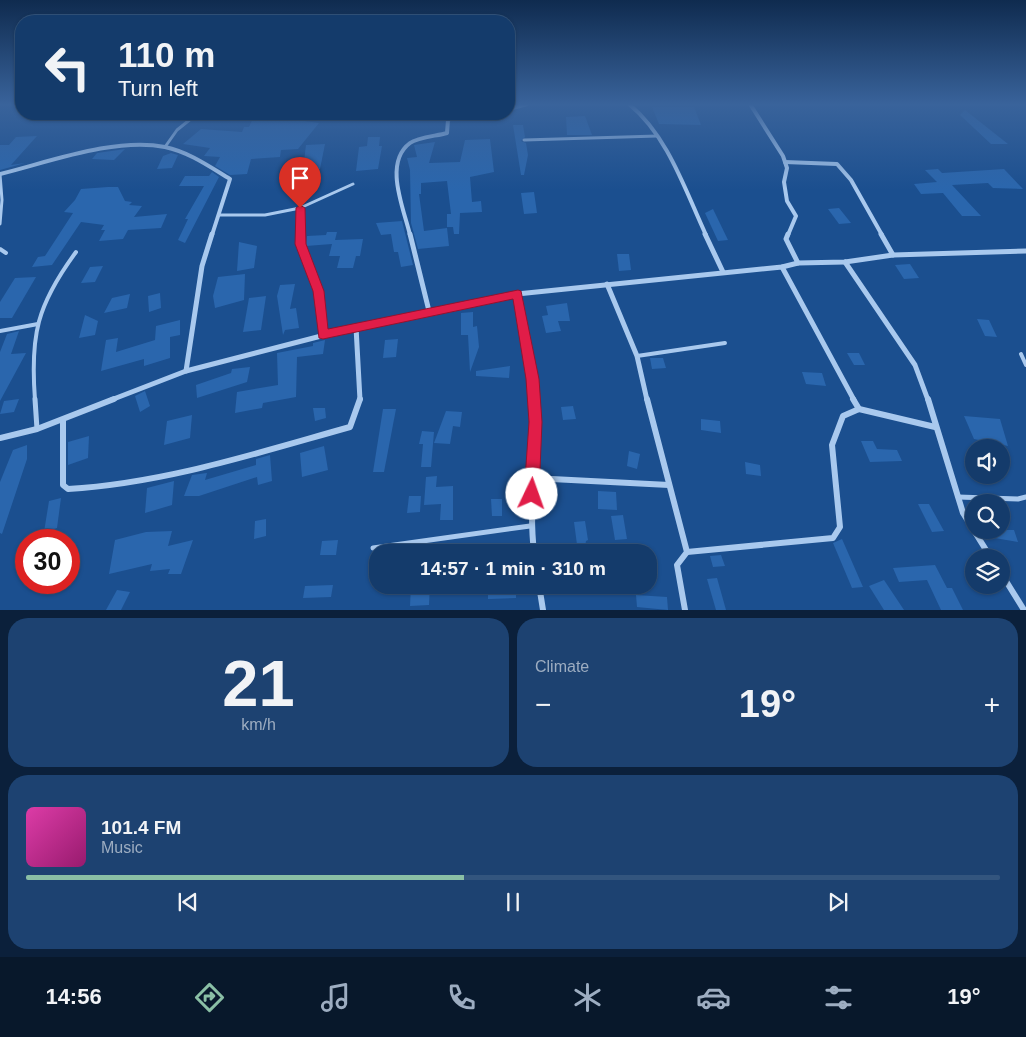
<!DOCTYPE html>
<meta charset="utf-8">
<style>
body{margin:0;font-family:Arial,sans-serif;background:#1d4271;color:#f1f3f6;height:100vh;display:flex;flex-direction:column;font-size:19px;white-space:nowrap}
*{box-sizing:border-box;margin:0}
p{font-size:16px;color:#9dadc1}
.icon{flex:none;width:28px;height:28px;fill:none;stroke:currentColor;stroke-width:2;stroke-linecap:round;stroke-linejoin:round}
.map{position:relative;height:610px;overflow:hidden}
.side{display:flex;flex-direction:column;gap:8px;padding:8px;background:#0b203b;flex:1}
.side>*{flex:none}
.banner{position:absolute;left:15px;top:15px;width:500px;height:105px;border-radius:20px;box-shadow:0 1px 4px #0004,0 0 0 1px #33557e;background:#143b6b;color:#f1f3f6;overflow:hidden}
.tools{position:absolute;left:965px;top:439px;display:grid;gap:10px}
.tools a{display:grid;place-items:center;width:45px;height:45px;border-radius:50%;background:#143b6b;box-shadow:0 1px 4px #0004,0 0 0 1px #33557e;font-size:25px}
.speed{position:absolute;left:15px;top:529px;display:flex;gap:10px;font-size:25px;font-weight:700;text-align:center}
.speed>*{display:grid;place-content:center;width:65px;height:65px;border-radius:50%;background:#143b6b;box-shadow:0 1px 4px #0004,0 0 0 1px #33557e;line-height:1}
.speed .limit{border:8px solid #d22;background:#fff;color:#111}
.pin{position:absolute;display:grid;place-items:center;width:42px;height:42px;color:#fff;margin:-51px -21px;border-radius:50% 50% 50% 0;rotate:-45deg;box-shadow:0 0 5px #0007}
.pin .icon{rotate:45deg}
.me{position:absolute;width:55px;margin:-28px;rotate:3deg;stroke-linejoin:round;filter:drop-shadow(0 0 4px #0008)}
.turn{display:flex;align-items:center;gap:18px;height:105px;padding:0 20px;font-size:22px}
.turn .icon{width:65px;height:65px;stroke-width:2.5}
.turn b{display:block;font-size:35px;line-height:42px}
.big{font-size:38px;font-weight:600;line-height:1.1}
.side .tile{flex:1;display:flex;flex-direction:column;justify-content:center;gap:8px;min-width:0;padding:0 18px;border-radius:20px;background:#1d4271}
.side .dial{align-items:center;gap:0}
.dial b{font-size:65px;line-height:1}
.song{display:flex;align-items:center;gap:15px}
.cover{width:60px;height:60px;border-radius:8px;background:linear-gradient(135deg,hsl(320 70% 55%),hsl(320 70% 35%))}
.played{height:5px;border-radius:2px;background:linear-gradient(90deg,#8abfa5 45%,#33557e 45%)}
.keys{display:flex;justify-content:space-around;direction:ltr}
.heat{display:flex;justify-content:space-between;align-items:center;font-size:28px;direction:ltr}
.side .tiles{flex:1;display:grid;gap:8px;grid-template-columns:1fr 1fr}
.tile:last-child{grid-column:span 2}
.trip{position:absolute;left:369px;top:544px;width:288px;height:50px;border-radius:20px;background:#143b6b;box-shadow:0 1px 4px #0004,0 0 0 1px #33557e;font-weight:600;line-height:50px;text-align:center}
.dock{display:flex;height:80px;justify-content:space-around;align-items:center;background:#08182b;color:#9dadc1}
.dock .icon{width:35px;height:35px}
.dock .current{color:#8abfa5}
.dock b{font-size:22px;color:#f1f3f6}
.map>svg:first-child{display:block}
.building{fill:#2a66ad}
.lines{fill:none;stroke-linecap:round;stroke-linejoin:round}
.lane-far2{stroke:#a9c9ee;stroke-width:3}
.lane-far1{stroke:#a9c9ee;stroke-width:4}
.lane{stroke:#a9c9ee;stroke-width:5}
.street-far2{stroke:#a9c9ee;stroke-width:4}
.street-far1{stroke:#a9c9ee;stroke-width:5}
.street{stroke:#a9c9ee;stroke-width:6}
.route{fill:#e11d48;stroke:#92132f}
</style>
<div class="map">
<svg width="1026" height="610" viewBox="0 0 1026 610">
<rect width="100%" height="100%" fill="#1b4f8f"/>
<!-- building -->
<g class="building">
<path d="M652,107H694L701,125L659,124Z"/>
<path d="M965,110L1008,144H991L960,115Z"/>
<path d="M255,114L319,123L298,149L281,150L280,157L251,159L247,174L230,175L215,166L220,157L204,156L210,148L183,144L201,129L242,132L244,127H249Z"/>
<path d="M585,116L592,135H567L566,117Z"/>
<path d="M513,125H523L525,137L521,141L526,143L528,155L524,175H521Z"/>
<path d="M37,136L11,165L25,163L0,170V145H9L16,137Z"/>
<path d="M368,137H380L379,146H382L378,169L356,171L359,147L367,146Z"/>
<path d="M490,139L494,172L470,177L472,202L481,201L482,212L460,213L459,234H454L453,227H447V214H451L447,181L421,183V194H419L424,231L447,228L449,246L418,249L411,223L410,170L407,158L417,157L414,145L435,142L429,163L460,162L465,140Z"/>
<path d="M325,144L320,169L303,170L306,145Z"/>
<path d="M125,149L114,160L92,159L97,153Z"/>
<path d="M171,153L178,155L172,168L157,169L163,156Z"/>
<path d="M938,169L942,173L1004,169L1023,189L993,188L988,183L952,185L981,216H962L943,193L921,194L914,184L937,182L925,170Z"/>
<path d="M212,172L219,177L185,243L178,240L188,219H185L204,186H179L185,176H209Z"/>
<path d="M108,187H118L125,201L132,202L129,205L142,206L134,217L167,214L161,228L128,230L123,239L99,241L105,230H101L104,225L81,222L52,265L32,267L38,257L45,256L73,213L64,212L75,200L81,189Z"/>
<path d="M534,192L537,213L524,214L521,193Z"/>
<path d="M839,208L851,223L839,224L828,209Z"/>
<path d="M713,209L728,240L718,241L705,213Z"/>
<path d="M402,221L413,265L401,267L398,252H394L391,234L381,235L376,223Z"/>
<path d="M327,232H337L335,240L363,239L360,256H356L353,268H337L340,256H329L332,244L306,246L307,236L326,235Z"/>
<path d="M239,242L257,246L254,268L237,271Z"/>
<path d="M617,254H629L631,270L619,271Z"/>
<path d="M910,264L919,278L904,279L895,265Z"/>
<path d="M103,266L95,282L81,283L90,267Z"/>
<path d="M245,274L244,300L215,308L213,296L218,277Z"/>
<path d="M36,277L12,318H0V302L15,278Z"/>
<path d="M295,284L290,309L296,308L299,328L285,330L283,335L277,296L280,285Z"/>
<path d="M160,293L161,308L149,312L148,296Z"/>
<path d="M130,294L127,308L104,313L112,298Z"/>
<path d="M266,296L261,330L243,332L249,298Z"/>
<path d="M567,303L570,321H558L561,331L546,333L542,316L548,315L546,306Z"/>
<path d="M473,312V327L477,326L479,347L470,372L468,335H461V313Z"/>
<path d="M85,315L98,321L95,335L79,338Z"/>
<path d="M977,319L989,320L997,337L985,336Z"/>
<path d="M180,320V335L170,337V358L144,366V359L101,371L106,340L118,338L116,352L155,340L156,326Z"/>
<path d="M19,331L11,354L26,353L0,401V352L7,334Z"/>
<path d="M398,339L396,357L383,358L385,340Z"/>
<path d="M325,340L323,354L297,357L296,397L263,403L262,408L235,413L237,392L278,385L277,353L313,346V343Z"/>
<path d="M847,353H859L865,365H854Z"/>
<path d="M650,358H663L666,368L652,369Z"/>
<path d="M510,366L509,378L476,376V371Z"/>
<path d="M250,367L247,382L197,398L196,385L231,373L232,369Z"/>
<path d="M802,372L822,373L826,386L806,384Z"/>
<path d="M145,391L150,406L140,412L135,396Z"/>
<path d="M19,399L14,412L0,414L4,401Z"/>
<path d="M573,406L576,419L563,420L561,407Z"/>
<path d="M313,408H325L326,418L315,421Z"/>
<path d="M383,409H396L384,472H373Z"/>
<path d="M446,411L462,412L460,427L453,426L450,444L434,443Z"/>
<path d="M192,415L190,438L164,445L167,421Z"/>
<path d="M964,416L1000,419L1008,446L974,439Z"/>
<path d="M701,419L720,421L721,433L701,430Z"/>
<path d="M422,431L434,432L431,467H421L423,444H419Z"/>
<path d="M89,436L88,458L68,465V442Z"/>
<path d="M861,441H873L877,449L897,450L902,461L870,462Z"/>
<path d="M27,445V459L2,534L0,533V482L13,450Z"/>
<path d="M324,446L328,470L302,477L300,453Z"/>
<path d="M629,451L640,454L637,469L627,466Z"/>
<path d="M270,455L272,481L258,485L257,477L199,496H184L192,475L207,473L205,480L256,465V459Z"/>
<path d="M745,462L760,465L761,476L746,474Z"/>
<path d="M437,476L436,487L453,486V520H440L441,504L424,505L426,477Z"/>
<path d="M174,481L172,505L145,513L147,488Z"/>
<path d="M598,491L616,492L617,510L598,509Z"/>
<path d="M409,496H421L420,512L407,513Z"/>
<path d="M61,498L57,528L44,532L49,501Z"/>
<path d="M491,499H502V516H492Z"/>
<path d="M918,504H929L944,531L932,532Z"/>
<path d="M623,515L627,539L615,540L611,516Z"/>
<path d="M266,519V536L254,539L255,521Z"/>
<path d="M585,521L588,540L586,541L584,552H578L574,522Z"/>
<path d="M982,530H1014L1018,542L983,536Z"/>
<path d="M172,531L168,546L193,540L181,574H168L170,569L150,571L152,564L109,574L115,540L146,532Z"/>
<path d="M842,539L863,587L852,588L833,543Z"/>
<path d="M338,540L336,555H320L322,541Z"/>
<path d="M721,555L725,566L713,567L710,556Z"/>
<path d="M935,565L947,588H952L963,610H941L927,580L899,582L893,568Z"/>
<path d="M717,578L726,610H716L707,579Z"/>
<path d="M884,580L904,610H884L869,586Z"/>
<path d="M333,585L331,597L303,598L305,586Z"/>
<path d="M411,585H430L429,605L410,606Z"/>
<path d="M488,585H516V598L488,599Z"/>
<path d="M117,590L130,592L121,610H106Z"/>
<path d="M636,595L667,597L668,610L637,607Z"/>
</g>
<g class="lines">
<!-- lane-far2 -->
<g class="lane-far2">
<path d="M524,140L657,136"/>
<path d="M165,147L177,130L197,114"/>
<path d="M0,174L2,200L0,224"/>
<path d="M300,208V235"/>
<path d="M219,215H265L300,208L353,184"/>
</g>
<!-- lane-far1 -->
<g class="lane-far1">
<path d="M300,234V244L318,291L323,334"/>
<path d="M0,249L6,253"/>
<path d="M0,331L38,324"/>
<path d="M1021,354L1026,365"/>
<path d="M637,356L725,343"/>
<path d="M35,400C30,335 37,305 76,252"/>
</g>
<!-- lane -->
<g class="lane">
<path d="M35,399L37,429"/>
<path d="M958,497L1018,499L1026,497"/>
<path d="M373,548L530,526"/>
</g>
<!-- street-far2 -->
<g class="street-far2">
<path d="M629,104C668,136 685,190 706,235"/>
<path d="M750,104L783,156L787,168L784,182L787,201L796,216L788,235"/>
<path d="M509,109L527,104"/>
<path d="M785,162L837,164L851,180L882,235"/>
<path d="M0,174C49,162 115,137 165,147C189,152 210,167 230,179L212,235"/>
<path d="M410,235C404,209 383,163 410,143C418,137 437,136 447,133L448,120L461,115L488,114"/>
</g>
<!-- street-far1 -->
<g class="street-far1">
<path d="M410,234L429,311"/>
<path d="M705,234L723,272"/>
<path d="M788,234L786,239L798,263"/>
<path d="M881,234L893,255"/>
<path d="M845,262L915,365L928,400"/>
<path d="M782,267L854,400"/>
<path d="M607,284L637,356L647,400"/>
<path d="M517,294L534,400"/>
<path d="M356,327L360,400"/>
<path d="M186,371L202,266L212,234"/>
<path d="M111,400L186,371L356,327L517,294L782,267L798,263L845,262L893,255L1026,251"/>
</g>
<!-- street -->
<g class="street">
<path d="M534,399C538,450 528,501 534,552"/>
<path d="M647,399L687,552L677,565L685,610"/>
<path d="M853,399L859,409"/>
<path d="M928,399L963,513L991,558"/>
<path d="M63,420V485L68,489C165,483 257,453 350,427L360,399"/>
<path d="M0,438L37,429L114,399"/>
<path d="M532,478L669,485"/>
<path d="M687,552L833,538L840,527L832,445L843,416L859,409L935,427"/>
<path d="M1001,573L1024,610"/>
<path d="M539,585L543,610"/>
</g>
</g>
<!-- sky -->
<linearGradient id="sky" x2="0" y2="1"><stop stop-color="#0f2b4f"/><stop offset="0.55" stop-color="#39639b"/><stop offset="1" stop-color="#39639b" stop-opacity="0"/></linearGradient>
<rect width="1026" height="190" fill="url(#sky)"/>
<!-- route -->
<path class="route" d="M300,205L305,208L306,244L324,291L328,329L518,290L521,291L539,379L542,422L539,494L537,499L532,501L526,499L524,494L529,422L526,379L513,299L323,339L319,338L313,291L295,244L296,208Z"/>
</svg>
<div class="tools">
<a><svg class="icon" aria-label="sound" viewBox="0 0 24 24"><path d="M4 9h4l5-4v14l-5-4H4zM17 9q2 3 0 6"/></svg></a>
<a><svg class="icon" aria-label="search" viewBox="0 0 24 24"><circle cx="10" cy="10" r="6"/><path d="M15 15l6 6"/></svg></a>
<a><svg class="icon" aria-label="layers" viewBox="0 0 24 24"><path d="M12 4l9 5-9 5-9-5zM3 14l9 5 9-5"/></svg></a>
</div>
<div class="speed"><div class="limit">30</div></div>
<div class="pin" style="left:300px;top:208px;background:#d93025"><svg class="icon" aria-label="arrive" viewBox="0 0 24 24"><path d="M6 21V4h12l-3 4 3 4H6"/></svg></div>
<svg class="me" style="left:532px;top:494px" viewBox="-20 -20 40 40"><circle r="19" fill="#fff"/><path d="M0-13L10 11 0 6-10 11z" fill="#e11d48"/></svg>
<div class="trip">14:57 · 1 min · 310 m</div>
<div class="banner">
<div class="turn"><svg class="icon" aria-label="left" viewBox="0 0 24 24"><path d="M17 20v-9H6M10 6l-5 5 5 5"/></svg><div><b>110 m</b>Turn left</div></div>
</div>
</div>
<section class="side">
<div class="tiles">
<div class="tile dial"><b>21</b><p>km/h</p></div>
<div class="tile"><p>Climate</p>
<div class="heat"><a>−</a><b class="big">19°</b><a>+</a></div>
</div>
<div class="tile">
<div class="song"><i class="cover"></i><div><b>101.4 FM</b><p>Music</p></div></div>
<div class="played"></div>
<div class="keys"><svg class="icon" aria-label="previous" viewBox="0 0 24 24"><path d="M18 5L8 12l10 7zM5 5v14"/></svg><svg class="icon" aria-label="pause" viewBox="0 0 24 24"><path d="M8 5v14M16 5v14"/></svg><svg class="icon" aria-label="next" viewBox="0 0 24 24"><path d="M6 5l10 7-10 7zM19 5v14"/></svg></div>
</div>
</div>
</section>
<nav class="dock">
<b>14:56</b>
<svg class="icon current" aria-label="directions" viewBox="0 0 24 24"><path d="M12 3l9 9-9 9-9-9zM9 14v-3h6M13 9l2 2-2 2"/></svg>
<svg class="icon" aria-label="music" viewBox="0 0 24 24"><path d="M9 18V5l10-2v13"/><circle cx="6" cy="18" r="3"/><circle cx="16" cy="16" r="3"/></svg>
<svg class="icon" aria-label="phone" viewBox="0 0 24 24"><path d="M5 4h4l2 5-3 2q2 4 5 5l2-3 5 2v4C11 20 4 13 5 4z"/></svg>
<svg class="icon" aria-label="climate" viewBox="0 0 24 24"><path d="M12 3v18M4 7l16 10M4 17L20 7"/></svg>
<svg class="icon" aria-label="car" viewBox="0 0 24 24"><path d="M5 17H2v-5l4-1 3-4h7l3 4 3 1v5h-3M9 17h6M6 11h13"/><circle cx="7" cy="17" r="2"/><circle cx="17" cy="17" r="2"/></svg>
<svg class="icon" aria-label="filters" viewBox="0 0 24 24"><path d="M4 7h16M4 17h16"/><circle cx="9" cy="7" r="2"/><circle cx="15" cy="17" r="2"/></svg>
<b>19°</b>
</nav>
